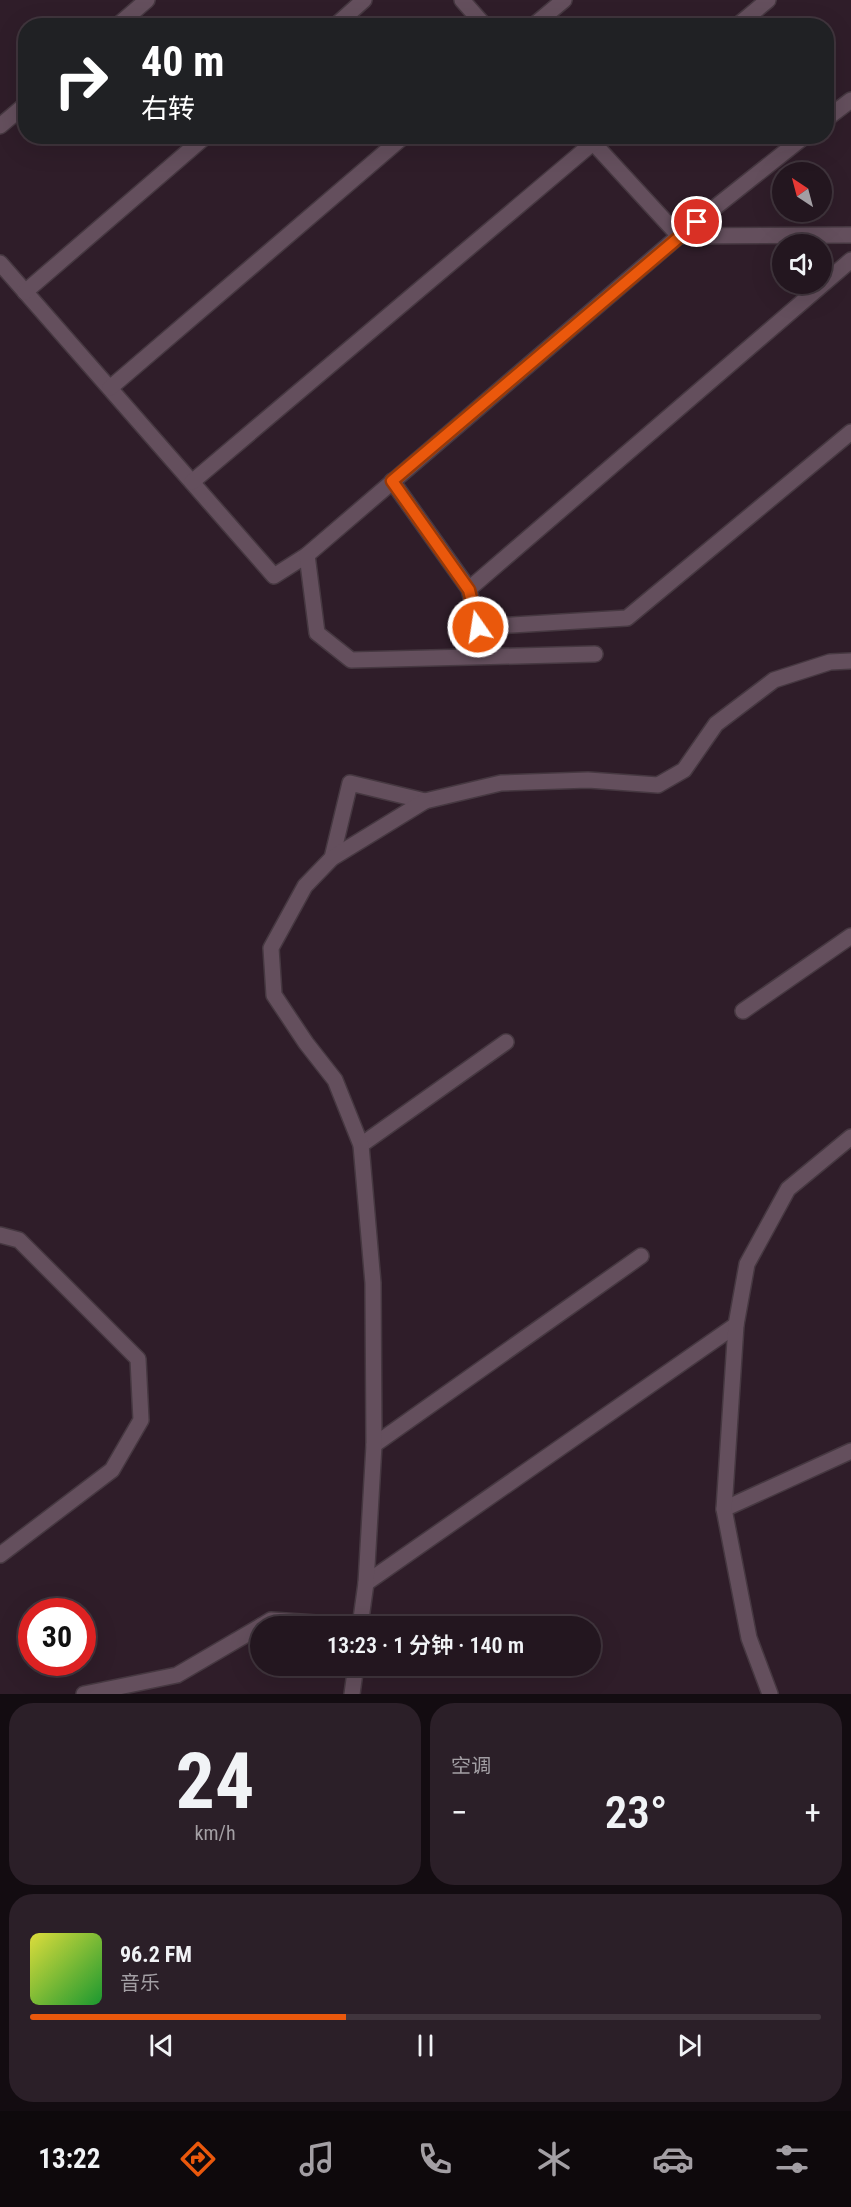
<!DOCTYPE html>
<html lang="zh">
<meta charset="utf-8">
<style>
body{margin:0;font-family:"Roboto Condensed","Noto Sans SC",sans-serif;background:#2b1f28;color:#f1f3f6;height:100vh;display:flex;flex-direction:column;font-size:22px;white-space:nowrap}
*{box-sizing:border-box;margin:0}
p{font-size:20px;color:#a39fa4}
.icon{flex:none;width:33px;height:33px;fill:none;stroke:currentColor;stroke-width:2;stroke-linecap:round;stroke-linejoin:round}
.map{position:relative;height:1694px;overflow:hidden}
.sheet{display:flex;flex-direction:column;gap:9px;padding:9px;background:#130c11;flex:1}
.sheet>*{flex:none}
.hud{position:absolute;left:18px;top:18px;width:816px;height:126px;border-radius:24px;box-shadow:0 6px 24px #0002,0 0 0 2px #40353d;background:#202124;color:#fff;overflow:hidden}
.needle{width:39px;rotate:324deg}
.tools{position:absolute;left:772px;top:162px;display:grid;gap:12px}
.tools a{display:grid;place-items:center;width:60px;height:60px;border-radius:50%;background:#23161f;box-shadow:0 6px 24px #0002,0 0 0 2px #40353d;font-size:30px}
.speed{position:absolute;left:18px;top:1598px;display:flex;gap:12px;font-size:30px;font-weight:700;text-align:center}
.speed>*{display:grid;place-content:center;width:78px;height:78px;border-radius:50%;background:#23161f;box-shadow:0 6px 24px #0002,0 0 0 2px #40353d;line-height:1}
.speed .limit{border:9px solid #d22;background:#fff;color:#111}
.pin{position:absolute;display:grid;place-items:center;width:51px;height:51px;color:#fff;margin:-26px;border:3px solid #fff;border-radius:50%;box-shadow:0 2px 6px #0007}
.me{position:absolute;width:66px;margin:-33px;rotate:347deg;stroke-linejoin:round;filter:drop-shadow(0 0 4px #0008)}
.turn{display:flex;align-items:center;gap:21px;height:126px;padding:0 24px;font-size:27px}
.turn .icon{width:78px;height:78px;stroke-width:2.5}
.turn b{display:block;font-size:42px;line-height:51px}
.big{font-size:45px;font-weight:600;line-height:1.1}
.sheet .tile{flex:1;display:flex;flex-direction:column;justify-content:center;gap:9px;min-width:0;padding:0 21px;border-radius:24px;background:#2b1f28}
.sheet .dial{align-items:center;gap:0}
.dial b{font-size:78px;line-height:1}
.song{display:flex;align-items:center;gap:18px}
.cover{width:72px;height:72px;border-radius:9px;background:linear-gradient(135deg,hsl(60 70% 55%),hsl(130 70% 35%))}
.played{height:6px;border-radius:3px;background:linear-gradient(90deg,#ea580c 40%,#40353d 40%)}
.keys{display:flex;justify-content:space-around;direction:ltr}
.heat{display:flex;justify-content:space-between;align-items:center;font-size:33px;direction:ltr}
.sheet .tiles{flex:1;display:grid;gap:9px;grid-template-columns:1fr 1fr}
.tile:last-child{grid-column:span 2}
.trip{position:absolute;left:250px;top:1616px;width:351px;height:60px;border-radius:30px;background:#23161f;box-shadow:0 6px 24px #0002,0 0 0 2px #40353d;font-weight:600;line-height:60px;text-align:center}
.tabs{display:flex;height:96px;justify-content:space-around;align-items:center;background:#0e090c;color:#a39fa4}
.tabs .icon{width:42px;height:42px}
.tabs .selected{color:#ea580c}
.tabs b{font-size:27px;color:#f1f3f6}
.map>svg:first-child{display:block}
.lines{fill:none;stroke-linecap:round;stroke-linejoin:round}
.minor-casing{stroke:#463841;stroke-width:18}
.tertiary-casing{stroke:#463841;stroke-width:18}
.minor{stroke:#644f5d;stroke-width:15}
.tertiary{stroke:#644f5d;stroke-width:15}
.route-casing{stroke:#983908;stroke-width:15}
.route{stroke:#ea580c;stroke-width:10}
</style>
<div class="map">
<svg width="851" height="1694" viewBox="0 0 851 1694">
<rect width="100%" height="100%" fill="#2f1d29"/>
<g class="lines">
<!-- minor casing -->
<g class="minor-casing">
<g id="minor">
<path d="M462,0L485,26"/>
<path d="M335,26L364,0"/>
<path d="M533,26L564,0"/>
<path d="M737,26L768,0"/>
<path d="M826,119L851,100"/>
<path d="M587,136L679,236L851,235"/>
<path d="M0,263L274,576L307,555"/>
<path d="M25,292L206,136"/>
<path d="M110,388L404,136"/>
<path d="M392,481L469,589L478,627L627,618L851,432"/>
<path d="M192,482L601,136"/>
<path d="M469,589L851,260"/>
<path d="M595,654L351,660L317,633L307,555L679,236L805,136"/>
<path d="M332,858L350,783L425,801L501,783L588,780L658,785L684,770L716,724L774,680L830,662L851,661"/>
<path d="M743,1011L851,936"/>
<path d="M361,1145L506,1042"/>
<path d="M0,1235L19,1240L138,1359L141,1420L112,1470L0,1555"/>
<path d="M374,1445L641,1256"/>
<path d="M724,1509L851,1451"/>
<path d="M366,1583L736,1325"/>
<path d="M261,1626L271,1620L360,1626"/>
<path d="M360,1626L366,1583L374,1445L373,1283L361,1145L335,1080L306,1043L274,995L271,948L305,886L332,858L425,801"/>
<path d="M84,1694L177,1675L261,1626"/>
<path d="M352,1694L356,1665"/>
<path d="M770,1694L749,1638L724,1509L736,1325L747,1264L788,1189L851,1137"/>
</g>
</g>
<!-- tertiary casing -->
<g class="tertiary-casing">
<g id="tertiary">
<path d="M117,26L147,0"/>
<path d="M0,126L26,104"/>
</g>
</g>
<!-- minor -->
<use href="#minor" class="minor"/>
<!-- tertiary -->
<use href="#tertiary" class="tertiary"/>
</g>
<g class="lines">
<!-- route casing -->
<g class="route-casing">
<path id="route" d="M478,627L469,590L392,481L697,222"/>
</g>
<!-- route -->
<use href="#route" class="route"/>
</g>
</svg>
<div class="tools">
<a><svg class="needle" viewBox="-14 -14 28 28"><path d="M0-13l5 13h-10z" fill="#e53935"/><path d="M0 13l5-13h-10z" fill="#a39fa4"/></svg></a>
<a><svg class="icon" aria-label="sound" viewBox="0 0 24 24"><path d="M4 9h4l5-4v14l-5-4H4zM17 9q2 3 0 6"/></svg></a>
</div>
<div class="speed"><div class="limit">30</div></div>
<div class="pin" style="left:697px;top:222px;background:#d93025"><svg class="icon" aria-label="arrive" viewBox="0 0 24 24"><path d="M6 21V4h12l-3 4 3 4H6"/></svg></div>
<svg class="me" style="left:478px;top:627px" viewBox="-20 -20 40 40"><circle r="17" fill="#ea580c" stroke="#fff" stroke-width="3"/><path d="M0-11L8 9 0 5-8 9z" fill="#fff"/></svg>
<div class="trip">13:23 · 1 分钟 · 140 m</div>
<div class="hud">
<div class="turn"><svg class="icon" aria-label="right" viewBox="0 0 24 24"><path d="M7 20v-9h11M14 6l5 5-5 5"/></svg><div><b>40 m</b>右转</div></div>
</div>
</div>
<section class="sheet">
<div class="tiles">
<div class="tile dial"><b>24</b><p>km/h</p></div>
<div class="tile"><p>空调</p>
<div class="heat"><a>−</a><b class="big">23°</b><a>+</a></div>
</div>
<div class="tile">
<div class="song"><i class="cover"></i><div><b>96.2 FM</b><p>音乐</p></div></div>
<div class="played"></div>
<div class="keys"><svg class="icon" aria-label="previous" viewBox="0 0 24 24"><path d="M18 5L8 12l10 7zM5 5v14"/></svg><svg class="icon" aria-label="pause" viewBox="0 0 24 24"><path d="M8 5v14M16 5v14"/></svg><svg class="icon" aria-label="next" viewBox="0 0 24 24"><path d="M6 5l10 7-10 7zM19 5v14"/></svg></div>
</div>
</div>
</section>
<nav class="tabs">
<b>13:22</b>
<svg class="icon selected" aria-label="directions" viewBox="0 0 24 24"><path d="M12 3l9 9-9 9-9-9zM9 14v-3h6M13 9l2 2-2 2"/></svg>
<svg class="icon" aria-label="music" viewBox="0 0 24 24"><path d="M9 18V5l10-2v13"/><circle cx="6" cy="18" r="3"/><circle cx="16" cy="16" r="3"/></svg>
<svg class="icon" aria-label="phone" viewBox="0 0 24 24"><path d="M5 4h4l2 5-3 2q2 4 5 5l2-3 5 2v4C11 20 4 13 5 4z"/></svg>
<svg class="icon" aria-label="climate" viewBox="0 0 24 24"><path d="M12 3v18M4 7l16 10M4 17L20 7"/></svg>
<svg class="icon" aria-label="car" viewBox="0 0 24 24"><path d="M5 17H2v-5l4-1 3-4h7l3 4 3 1v5h-3M9 17h6M6 11h13"/><circle cx="7" cy="17" r="2"/><circle cx="17" cy="17" r="2"/></svg>
<svg class="icon" aria-label="filters" viewBox="0 0 24 24"><path d="M4 7h16M4 17h16"/><circle cx="9" cy="7" r="2"/><circle cx="15" cy="17" r="2"/></svg>
</nav>
